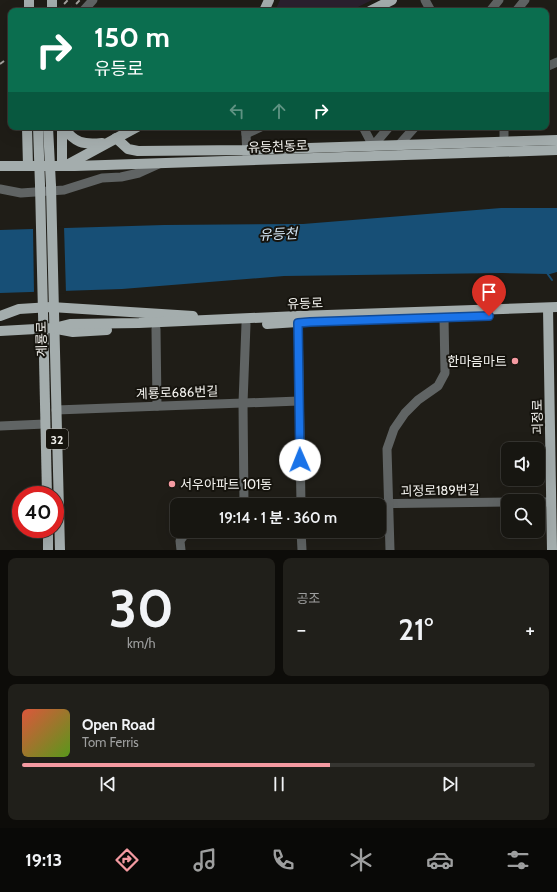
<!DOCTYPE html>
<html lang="ko">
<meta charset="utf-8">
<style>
body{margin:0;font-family:Cabin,"Noto Sans KR",sans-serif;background:#201f1a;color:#f1f3f6;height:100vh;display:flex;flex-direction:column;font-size:15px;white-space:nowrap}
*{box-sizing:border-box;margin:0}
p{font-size:13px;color:#9e9f9f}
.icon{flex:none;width:22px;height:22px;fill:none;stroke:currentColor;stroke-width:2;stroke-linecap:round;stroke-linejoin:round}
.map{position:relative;height:550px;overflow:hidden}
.drawer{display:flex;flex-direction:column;gap:8px;padding:8px;background:#0d0c09;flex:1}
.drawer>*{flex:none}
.top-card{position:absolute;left:8px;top:8px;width:541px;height:122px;border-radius:8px;box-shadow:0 4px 16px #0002,0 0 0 1px #363531;background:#0b6e4f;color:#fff;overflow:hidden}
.tools{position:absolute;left:501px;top:442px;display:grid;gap:8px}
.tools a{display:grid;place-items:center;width:44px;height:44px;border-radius:8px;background:#171611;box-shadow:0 4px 16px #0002,0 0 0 1px #363531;font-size:20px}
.speed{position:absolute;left:12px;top:486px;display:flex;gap:8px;font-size:20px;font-weight:700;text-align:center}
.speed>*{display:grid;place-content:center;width:52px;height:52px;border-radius:50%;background:#171611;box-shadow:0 4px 16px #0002,0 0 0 1px #363531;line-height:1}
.speed .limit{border:6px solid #d22;background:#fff;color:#111}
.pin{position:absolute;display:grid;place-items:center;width:34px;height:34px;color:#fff;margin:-41px -17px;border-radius:50% 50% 50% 0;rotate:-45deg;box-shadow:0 0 4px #0007}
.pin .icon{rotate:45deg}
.me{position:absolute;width:44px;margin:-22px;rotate:359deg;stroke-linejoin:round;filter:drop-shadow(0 0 3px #0008)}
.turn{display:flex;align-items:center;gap:14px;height:84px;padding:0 20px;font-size:18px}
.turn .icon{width:52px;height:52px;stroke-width:2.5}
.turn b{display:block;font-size:28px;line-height:34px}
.lanes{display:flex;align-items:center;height:38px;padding:0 20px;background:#0003;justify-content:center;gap:20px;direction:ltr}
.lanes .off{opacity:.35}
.big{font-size:30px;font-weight:600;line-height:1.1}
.drawer .card{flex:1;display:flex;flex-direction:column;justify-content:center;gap:6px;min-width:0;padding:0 14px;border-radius:8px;background:#201f1a}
.drawer .dial{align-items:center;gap:0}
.dial b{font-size:52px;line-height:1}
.song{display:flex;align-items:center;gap:12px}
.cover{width:48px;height:48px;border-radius:6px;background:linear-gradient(135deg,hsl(10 70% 55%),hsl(90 70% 35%))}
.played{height:4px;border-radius:2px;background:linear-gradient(90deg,#f49aa1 60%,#363531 60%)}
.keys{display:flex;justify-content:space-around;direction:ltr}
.heat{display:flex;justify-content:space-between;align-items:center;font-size:22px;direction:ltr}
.drawer .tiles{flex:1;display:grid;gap:8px;grid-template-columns:1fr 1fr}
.card:last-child{grid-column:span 2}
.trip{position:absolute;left:170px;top:498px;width:216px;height:40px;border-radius:8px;background:#171611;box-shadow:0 4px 16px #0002,0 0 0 1px #363531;font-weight:600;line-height:40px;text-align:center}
.menu{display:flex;height:64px;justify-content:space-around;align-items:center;background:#090907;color:#9e9f9f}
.menu .icon{width:28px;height:28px}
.menu .selected{color:#f49aa1}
.menu b{font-size:18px;color:#f1f3f6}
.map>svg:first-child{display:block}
.education{fill:#2a202e}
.water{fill:#174f76}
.pier{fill:#1f1d17}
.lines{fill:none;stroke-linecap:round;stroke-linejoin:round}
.stream{stroke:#174f76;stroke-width:2}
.minor{stroke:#606464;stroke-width:9}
.major{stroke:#a4adad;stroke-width:10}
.rail{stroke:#a3a19d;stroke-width:2;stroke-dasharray:5 5;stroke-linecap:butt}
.major-bridge{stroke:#a4adad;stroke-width:10}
.route-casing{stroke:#114b97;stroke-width:10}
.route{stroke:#1a73e8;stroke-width:7}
.poi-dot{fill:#f49aa1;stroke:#16140e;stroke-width:1.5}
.labels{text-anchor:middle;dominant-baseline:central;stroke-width:4;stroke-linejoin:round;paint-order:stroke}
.shield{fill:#16140e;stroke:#b1afab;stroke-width:1}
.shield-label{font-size:12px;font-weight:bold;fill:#f3f2ee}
.street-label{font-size:13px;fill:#f3f2ee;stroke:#16140e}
.poi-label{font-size:13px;fill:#f3f2ee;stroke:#16140e;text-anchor:end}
.water-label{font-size:14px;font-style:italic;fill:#d3e5f4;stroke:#16140e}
</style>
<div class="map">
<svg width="557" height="550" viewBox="0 0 557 550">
<rect width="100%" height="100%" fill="#1f1d17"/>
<!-- education -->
<path class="education" d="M280,0H372L350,11H275Z"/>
<!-- water -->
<path class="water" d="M501,208H557V272L550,274L502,273L284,276L122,289L0,293V230L164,225L303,224Z"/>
<!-- pier -->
<path class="pier" d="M64,226L66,293L34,294L33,227Z"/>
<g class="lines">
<!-- stream -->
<path class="stream" d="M547,273L552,280"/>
<!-- minor -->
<g class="minor">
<path d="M425,0L431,11"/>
<path d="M83,11L93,0"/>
<path d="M490,11L499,0"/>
<path d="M516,11L525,0"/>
<path d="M546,67L557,62"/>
<path d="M245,127L246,134L247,157"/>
<path d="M363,127L373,146L389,127"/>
<path d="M246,134L261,127"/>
<path d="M504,141V127"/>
<path d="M398,146L415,127"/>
<path d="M0,189L21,193L64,190L102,178L121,177L139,173L159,164"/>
<path d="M298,316L301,505"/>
<path d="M156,329L157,406"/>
<path d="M56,410L299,401"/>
<path d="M0,426L45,424"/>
<path d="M538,502H551"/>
<path d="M244,505L243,403L246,324"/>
<path d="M284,505L508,502"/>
<path d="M301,531L302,550"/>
<path d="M181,550L180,541L187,531"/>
<path d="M390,550L387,449L394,429L405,413L418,400L438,386L445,373L444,317"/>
</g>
<!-- major -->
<g class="major">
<path d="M29,0V11"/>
<path d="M52,0V11"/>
<path d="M264,11L269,0"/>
<path d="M370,11L392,0"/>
<path d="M27,127L28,166"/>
<path d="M38,127L40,185"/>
<path d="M48,127L51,186"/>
<path d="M62,127V166"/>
<path d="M63,127C75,143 83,145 102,143"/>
<path d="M116,138L128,149L138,151L246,150L557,140"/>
<path d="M67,165L137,127"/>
<path d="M0,166H75L557,150"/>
<path d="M548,308L552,550"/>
<path d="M54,312L60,550"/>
<path d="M43,313L47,495"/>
<path d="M0,316L19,309L51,307L193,316"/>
<path d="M267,324L313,321"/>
<path d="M57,329L73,332L107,330"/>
<path d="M0,331L54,328L70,324L139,323L298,316L557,307"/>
<path d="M48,529V550"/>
</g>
<!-- rail -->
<g class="rail">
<path d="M57,11L68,0"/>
<path d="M69,11L80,0"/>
<path d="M0,64L11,56"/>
</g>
<!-- major-bridge -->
<g class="major-bridge">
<path d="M40,185L43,313"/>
<path d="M51,186L54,312"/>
</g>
</g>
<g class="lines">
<!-- route casing -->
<g class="route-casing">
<path id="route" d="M300,460L298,323L310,322L489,316"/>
</g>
<!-- route -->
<use href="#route" class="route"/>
</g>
<!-- markers -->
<g class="poi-dot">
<circle cx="515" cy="361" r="4"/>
<circle cx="172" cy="484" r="4"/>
</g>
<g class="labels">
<!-- shield labels -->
<rect class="shield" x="46" y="429" width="22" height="20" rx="3"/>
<g class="shield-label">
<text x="57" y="439">32</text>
</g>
<!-- street labels -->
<g class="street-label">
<text transform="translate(278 146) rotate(-2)">유등천동로</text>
<text transform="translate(305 303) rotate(-2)">유등로</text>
<text transform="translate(41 339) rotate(-91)">계룡로</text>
<text transform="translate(177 392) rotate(-2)">계룡로686번길</text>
<text transform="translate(537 417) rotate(-91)">괴정로</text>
<text transform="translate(440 490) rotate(-1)">괴정로189번길</text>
</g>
<!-- poi labels -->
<g class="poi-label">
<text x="507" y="361">한마음마트</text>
<text x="180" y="484" text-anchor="start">서우아파트 101동</text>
</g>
<!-- water labels -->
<g class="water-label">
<text transform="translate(278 234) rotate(-3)">유등천</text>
</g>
</g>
</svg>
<div class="tools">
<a><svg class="icon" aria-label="sound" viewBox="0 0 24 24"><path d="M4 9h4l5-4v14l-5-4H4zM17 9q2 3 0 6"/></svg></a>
<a><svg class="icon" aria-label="search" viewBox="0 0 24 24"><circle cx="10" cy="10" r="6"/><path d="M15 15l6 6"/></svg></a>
</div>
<div class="speed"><div class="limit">40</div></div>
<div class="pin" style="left:489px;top:316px;background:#d93025"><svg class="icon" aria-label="arrive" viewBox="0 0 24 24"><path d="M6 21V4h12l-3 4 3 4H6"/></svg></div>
<svg class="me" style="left:300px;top:460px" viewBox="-20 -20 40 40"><circle r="19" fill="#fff"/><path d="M0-13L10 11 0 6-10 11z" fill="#1a73e8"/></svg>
<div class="trip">19:14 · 1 분 · 360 m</div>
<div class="top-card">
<div class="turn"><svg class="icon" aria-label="right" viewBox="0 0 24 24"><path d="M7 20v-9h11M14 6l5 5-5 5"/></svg><div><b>150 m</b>유등로</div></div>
<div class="lanes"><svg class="icon off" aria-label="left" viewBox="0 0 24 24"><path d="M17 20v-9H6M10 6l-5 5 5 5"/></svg><svg class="icon off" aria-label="ahead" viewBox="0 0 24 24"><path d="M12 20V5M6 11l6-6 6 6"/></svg><svg class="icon" aria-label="right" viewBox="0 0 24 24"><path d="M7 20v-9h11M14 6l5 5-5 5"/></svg></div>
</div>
</div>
<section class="drawer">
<div class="tiles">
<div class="card dial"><b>30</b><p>km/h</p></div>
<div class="card"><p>공조</p>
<div class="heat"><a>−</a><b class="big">21°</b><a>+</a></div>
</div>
<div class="card">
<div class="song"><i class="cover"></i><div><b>Open Road</b><p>Tom Ferris</p></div></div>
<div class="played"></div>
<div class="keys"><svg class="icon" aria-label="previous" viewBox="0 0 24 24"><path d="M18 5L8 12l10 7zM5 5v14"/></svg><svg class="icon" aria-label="pause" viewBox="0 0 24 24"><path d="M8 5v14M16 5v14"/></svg><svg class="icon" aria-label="next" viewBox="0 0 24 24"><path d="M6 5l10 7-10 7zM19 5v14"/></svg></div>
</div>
</div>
</section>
<nav class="menu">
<b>19:13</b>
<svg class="icon selected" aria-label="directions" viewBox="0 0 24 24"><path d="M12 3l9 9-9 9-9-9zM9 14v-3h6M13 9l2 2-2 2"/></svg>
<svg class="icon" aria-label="music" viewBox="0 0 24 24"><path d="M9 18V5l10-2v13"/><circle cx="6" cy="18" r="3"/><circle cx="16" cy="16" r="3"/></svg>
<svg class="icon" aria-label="phone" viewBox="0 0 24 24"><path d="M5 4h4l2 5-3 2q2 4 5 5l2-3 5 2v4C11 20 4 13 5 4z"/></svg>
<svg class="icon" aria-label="climate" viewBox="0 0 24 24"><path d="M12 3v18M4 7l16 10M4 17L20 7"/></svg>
<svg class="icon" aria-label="car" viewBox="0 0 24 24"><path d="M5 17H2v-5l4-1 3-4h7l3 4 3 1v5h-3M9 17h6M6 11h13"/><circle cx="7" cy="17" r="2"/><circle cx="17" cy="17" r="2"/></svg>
<svg class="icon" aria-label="filters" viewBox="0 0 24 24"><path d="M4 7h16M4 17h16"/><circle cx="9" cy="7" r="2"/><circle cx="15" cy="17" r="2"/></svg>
</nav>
